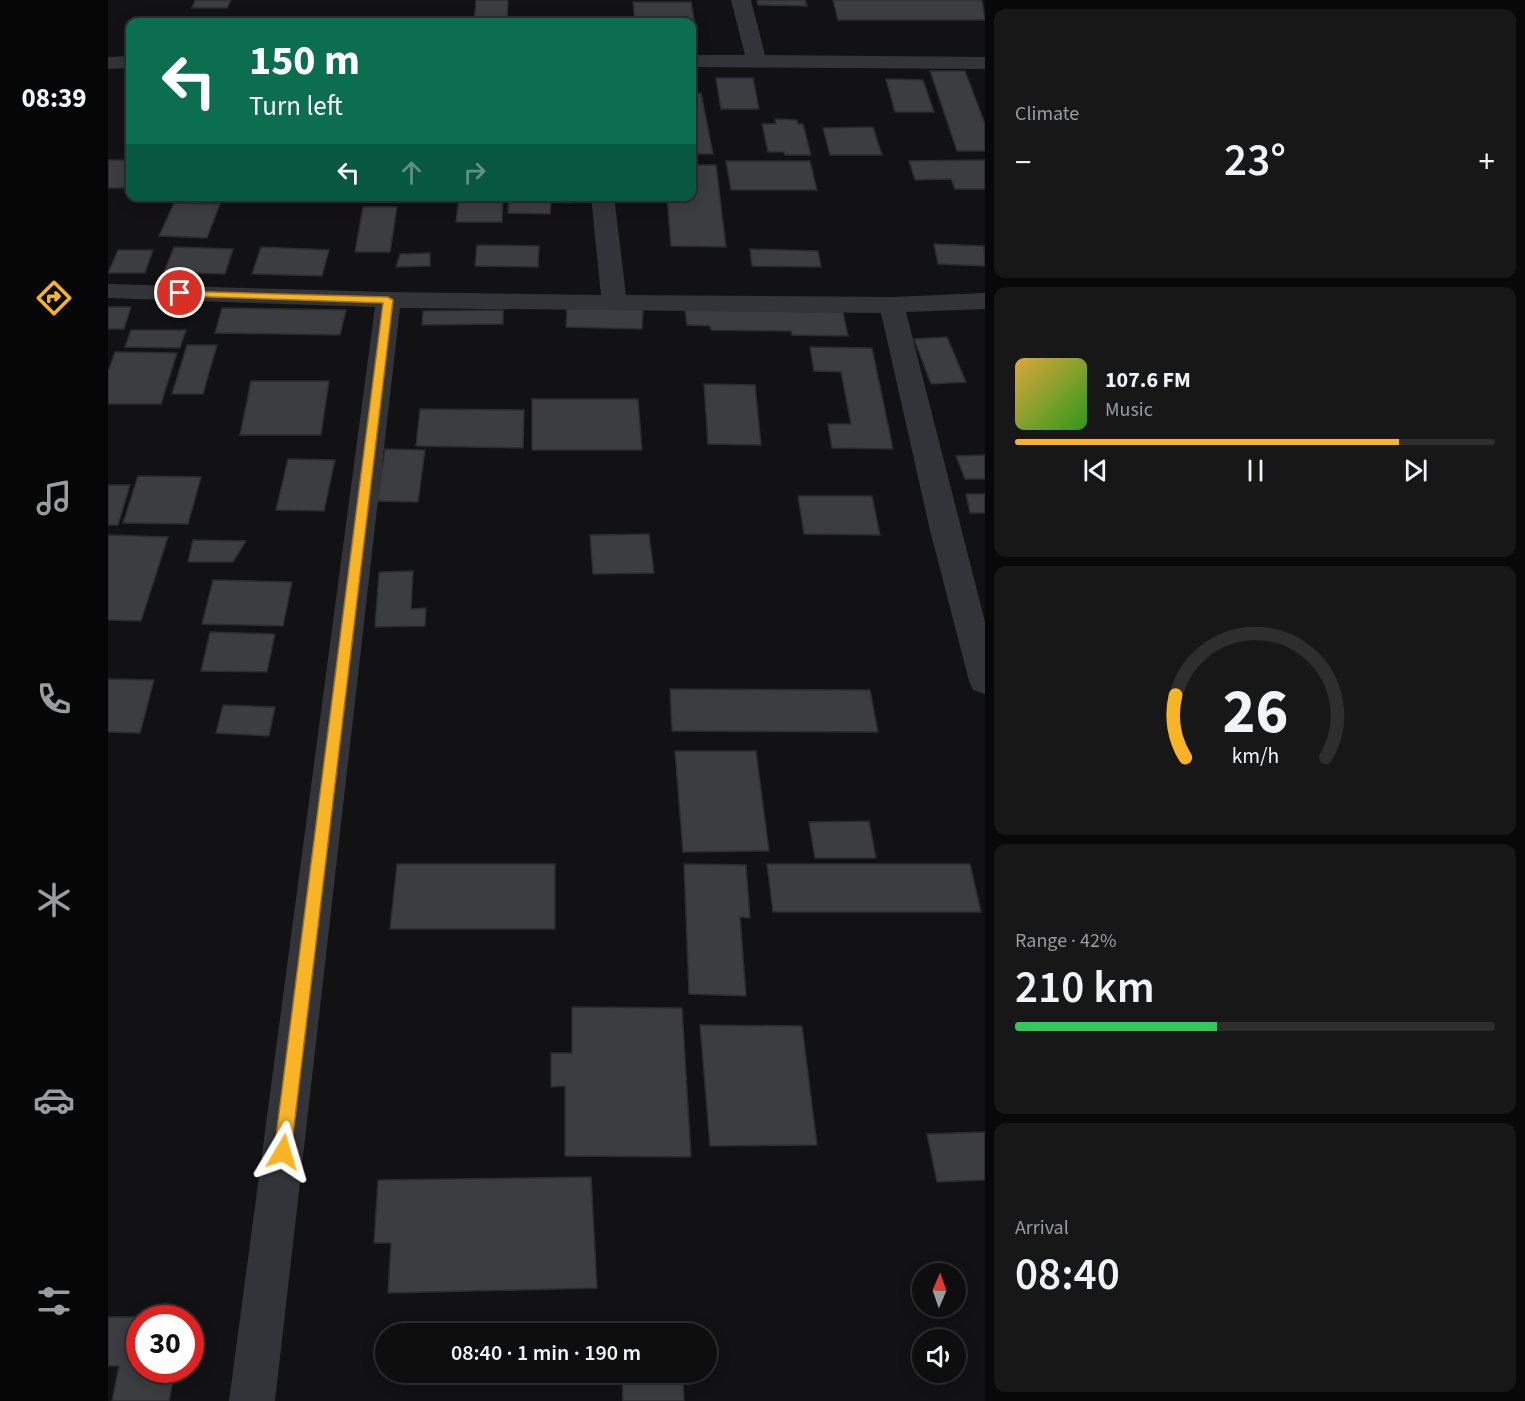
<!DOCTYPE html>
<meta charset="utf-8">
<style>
body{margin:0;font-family:"Source Sans 3",sans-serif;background:#171718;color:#f1f3f6;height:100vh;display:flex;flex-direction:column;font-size:22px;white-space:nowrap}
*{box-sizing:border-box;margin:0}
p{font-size:20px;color:#9b9c9e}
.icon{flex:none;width:33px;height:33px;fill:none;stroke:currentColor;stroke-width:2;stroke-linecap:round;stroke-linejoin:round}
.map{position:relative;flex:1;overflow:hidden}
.drawer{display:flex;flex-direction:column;gap:9px;padding:9px;background:#080808;width:540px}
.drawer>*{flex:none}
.guide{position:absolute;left:18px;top:18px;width:570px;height:183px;border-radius:12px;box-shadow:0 3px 15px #0003,0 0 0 2px #2e2e2f;background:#0b6e4f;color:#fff;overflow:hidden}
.needle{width:39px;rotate:2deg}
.fabs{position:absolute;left:804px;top:1263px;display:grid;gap:12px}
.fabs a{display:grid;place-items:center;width:54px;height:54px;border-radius:50%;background:#0e0e0f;box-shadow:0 3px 15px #0003,0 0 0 2px #2e2e2f;font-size:30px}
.speed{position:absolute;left:18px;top:1305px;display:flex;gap:12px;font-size:30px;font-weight:700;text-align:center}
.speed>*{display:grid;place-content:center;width:78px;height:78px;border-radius:50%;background:#0e0e0f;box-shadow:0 3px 15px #0003,0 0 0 2px #2e2e2f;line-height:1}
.speed .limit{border:9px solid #d22;background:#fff;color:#111}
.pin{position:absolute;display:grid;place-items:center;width:51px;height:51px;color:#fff;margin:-26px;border:3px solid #fff;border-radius:50%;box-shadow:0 2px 6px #0007}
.me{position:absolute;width:66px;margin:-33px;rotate:7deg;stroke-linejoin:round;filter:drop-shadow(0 0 4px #0008)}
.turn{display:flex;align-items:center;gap:21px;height:126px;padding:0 24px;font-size:27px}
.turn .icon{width:78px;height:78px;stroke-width:2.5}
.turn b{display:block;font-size:42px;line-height:51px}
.lanes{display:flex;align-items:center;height:57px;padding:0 24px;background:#0003;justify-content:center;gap:30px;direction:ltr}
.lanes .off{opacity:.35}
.big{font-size:45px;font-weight:600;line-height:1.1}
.drawer .tile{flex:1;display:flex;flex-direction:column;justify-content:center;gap:9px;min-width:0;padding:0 21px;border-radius:12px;background:#171718}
.drawer .dial{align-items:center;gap:0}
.dial svg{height:156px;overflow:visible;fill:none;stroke:#2e2e2f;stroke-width:7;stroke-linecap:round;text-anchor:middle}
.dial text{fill:#f1f3f6;stroke:none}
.song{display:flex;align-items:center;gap:18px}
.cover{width:72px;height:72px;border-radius:9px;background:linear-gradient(135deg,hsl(40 70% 55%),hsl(110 70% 35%))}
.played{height:6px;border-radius:3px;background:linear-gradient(90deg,#f9b426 80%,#2e2e2f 80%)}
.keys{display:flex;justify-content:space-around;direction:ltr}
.heat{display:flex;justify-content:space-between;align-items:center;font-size:33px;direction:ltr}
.charge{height:9px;border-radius:4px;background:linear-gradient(90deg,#34c759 42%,#2e2e2f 0)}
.trip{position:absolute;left:267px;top:1323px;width:342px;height:60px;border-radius:30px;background:#0e0e0f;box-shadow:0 3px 15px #0003,0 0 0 2px #2e2e2f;font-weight:600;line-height:60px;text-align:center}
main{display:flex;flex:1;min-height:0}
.tab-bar{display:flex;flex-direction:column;width:108px;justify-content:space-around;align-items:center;background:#060606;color:#9b9c9e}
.tab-bar .icon{width:42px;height:42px}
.tab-bar .current{color:#f9b426}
.tab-bar b{font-size:27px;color:#f1f3f6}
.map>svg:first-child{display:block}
.building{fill:#3c3d41;stroke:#2c2c30;stroke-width:1.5}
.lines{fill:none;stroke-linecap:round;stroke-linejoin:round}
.minor{fill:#333439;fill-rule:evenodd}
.route{fill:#f9b426;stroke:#a27519;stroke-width:1.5}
</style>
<main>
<nav class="tab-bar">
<b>08:39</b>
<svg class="icon current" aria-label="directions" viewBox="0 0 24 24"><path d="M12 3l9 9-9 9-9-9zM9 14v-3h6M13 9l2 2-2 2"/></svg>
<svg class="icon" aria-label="music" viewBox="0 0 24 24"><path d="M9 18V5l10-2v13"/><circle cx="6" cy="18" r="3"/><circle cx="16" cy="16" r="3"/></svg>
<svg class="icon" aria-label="phone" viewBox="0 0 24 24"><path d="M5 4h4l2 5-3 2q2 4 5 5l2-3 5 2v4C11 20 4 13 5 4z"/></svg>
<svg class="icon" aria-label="climate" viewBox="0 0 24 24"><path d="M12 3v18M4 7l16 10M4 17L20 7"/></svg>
<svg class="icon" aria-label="car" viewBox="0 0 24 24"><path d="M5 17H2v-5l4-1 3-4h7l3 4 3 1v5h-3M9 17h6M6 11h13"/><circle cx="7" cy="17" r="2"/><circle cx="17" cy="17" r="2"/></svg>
<svg class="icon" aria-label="filters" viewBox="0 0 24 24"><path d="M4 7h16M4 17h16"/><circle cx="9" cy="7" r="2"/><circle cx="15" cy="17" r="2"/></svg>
</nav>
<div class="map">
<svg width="877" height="1401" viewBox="0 0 877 1401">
<rect width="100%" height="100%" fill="#121214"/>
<!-- building -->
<g class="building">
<path d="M87,0H123L119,8H84Z"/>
<path d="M368,0H400L399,22H366Z"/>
<path d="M649,0H697L699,6L650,5Z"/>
<path d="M725,0H874L877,20H730Z"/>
<path d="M525,2H583L588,30H584V22H527Z"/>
<path d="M822,71H857L877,124V151H849Z"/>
<path d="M608,78H645L651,109H613Z"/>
<path d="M778,79L815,80L826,112H787Z"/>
<path d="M593,93L605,154H584V94Z"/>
<path d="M667,119L689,120L690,124H695L703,155H677L676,152H660L654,124H668Z"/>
<path d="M765,127L774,155H722L715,128Z"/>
<path d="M0,160H22V172L17,188H0Z"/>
<path d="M877,160V189H847L843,179L807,180L801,161Z"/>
<path d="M618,161H702L709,190H623Z"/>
<path d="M584,165H608L618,247L563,246L559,196H584Z"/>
<path d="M252,196H294L293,200L251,199Z"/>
<path d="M303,196H347V202H302Z"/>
<path d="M351,196H395L394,222H348Z"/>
<path d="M401,196H463V203L443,202L442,214L400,213Z"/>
<path d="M66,203L112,204L99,238L51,236Z"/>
<path d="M255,207H289L282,252H247Z"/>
<path d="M826,244L876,246L877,266L830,264Z"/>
<path d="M369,245L431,246L430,267L367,266Z"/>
<path d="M66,247L125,249L117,274L56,272Z"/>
<path d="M153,247L221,250L214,276L144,274Z"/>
<path d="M642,249L710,251L713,267L644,266Z"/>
<path d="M10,250H45L37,273H0Z"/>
<path d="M322,253V266L288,267L292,254Z"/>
<path d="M0,307H23L16,329H0Z"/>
<path d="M459,307L535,309L534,329L458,327Z"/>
<path d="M114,308L238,310L232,335L107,333Z"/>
<path d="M395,310V324L314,325L315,311Z"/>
<path d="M577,310L735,312L740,336L684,335L683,331L603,330L602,326L579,325Z"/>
<path d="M23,330H78L72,348L17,347Z"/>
<path d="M839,337L858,382L823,384L806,339Z"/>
<path d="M79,345H109L95,394H64Z"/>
<path d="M702,347L764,348L785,449L724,448L720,424H743L733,372L706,371Z"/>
<path d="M7,352L69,353L53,404H0V372Z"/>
<path d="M143,381H221L213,435H132Z"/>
<path d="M596,384L647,385L653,445L600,444Z"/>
<path d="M424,399H530L534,450H424Z"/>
<path d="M312,409L416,410L415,448L308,446Z"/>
<path d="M277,449L317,450L310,502L269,501Z"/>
<path d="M877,455V479H857L848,456Z"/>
<path d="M180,459L227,460L216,511L168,510Z"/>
<path d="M30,476L93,477L80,524L15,523Z"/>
<path d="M0,485H22L10,525H0Z"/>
<path d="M858,494H877V513H862Z"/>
<path d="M690,496H764L772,535L696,534Z"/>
<path d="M541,534L546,573L485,574L482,535Z"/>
<path d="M0,535L60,537L33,621L0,620Z"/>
<path d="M85,540L138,541L125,562H80Z"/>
<path d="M305,571L303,609L318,608L317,626L267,627L271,572Z"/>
<path d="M105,580L184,582L175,626L94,624Z"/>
<path d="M102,632L167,634L159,672L93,671Z"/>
<path d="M0,679L46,680L32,733L0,732Z"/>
<path d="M562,689L762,690L770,732L564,731Z"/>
<path d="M115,705L167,707L161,736L108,733Z"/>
<path d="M567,751H648L661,851L575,852Z"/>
<path d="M761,821L768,858H707L701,822Z"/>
<path d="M289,864H447V929H282Z"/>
<path d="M576,864L638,865L642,918L632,917L638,996L581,994Z"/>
<path d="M659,864H862L873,912H665Z"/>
<path d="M464,1007L574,1008L583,1157L457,1156V1086L443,1087V1053H464Z"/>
<path d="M592,1025L694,1026L709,1145L602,1146Z"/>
<path d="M877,1132V1180L829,1182L819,1134Z"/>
<path d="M483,1177L489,1288L280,1293L283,1243H266L270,1180Z"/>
<path d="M0,1317H60L32,1318V1370L67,1371L61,1401H4L11,1366H0Z"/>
<path d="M514,1380L575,1381L576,1401H515Z"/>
</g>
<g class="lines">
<!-- minor -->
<g class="minor">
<path d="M623,0H643L657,55L877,57V69L584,67V55H637Z"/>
<path d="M22,56V68L0,69V57Z"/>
<path d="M483,196H506L518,295L784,297L877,293V309L798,312L877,622V694L865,690L861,681L822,530L773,313L292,308L167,1401H121L267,307L0,298V284L280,292L493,295Z"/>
</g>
</g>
<!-- route -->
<path class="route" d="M69,291L280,297L285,300L183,1152L181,1159L175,1161L168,1159L166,1152L275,303L72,296L69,295Z"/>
</svg>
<div class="fabs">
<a><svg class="needle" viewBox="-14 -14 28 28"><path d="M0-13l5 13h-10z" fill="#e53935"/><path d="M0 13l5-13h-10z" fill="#9b9c9e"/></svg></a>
<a><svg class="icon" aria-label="sound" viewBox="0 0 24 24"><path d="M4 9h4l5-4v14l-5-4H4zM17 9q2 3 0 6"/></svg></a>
</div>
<div class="speed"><div class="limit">30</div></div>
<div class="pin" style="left:72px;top:293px;background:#d93025"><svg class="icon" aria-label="arrive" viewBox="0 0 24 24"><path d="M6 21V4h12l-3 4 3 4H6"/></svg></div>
<svg class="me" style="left:175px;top:1152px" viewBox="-20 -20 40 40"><path d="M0-17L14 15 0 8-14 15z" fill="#f9b426" stroke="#fff" stroke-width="4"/></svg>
<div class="trip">08:40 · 1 min · 190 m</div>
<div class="guide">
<div class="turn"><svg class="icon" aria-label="left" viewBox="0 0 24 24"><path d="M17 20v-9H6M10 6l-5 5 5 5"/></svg><div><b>150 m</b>Turn left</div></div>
<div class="lanes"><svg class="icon" aria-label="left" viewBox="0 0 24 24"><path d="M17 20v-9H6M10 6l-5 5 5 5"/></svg><svg class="icon off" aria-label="ahead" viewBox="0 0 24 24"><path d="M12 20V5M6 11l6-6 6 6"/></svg><svg class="icon off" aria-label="right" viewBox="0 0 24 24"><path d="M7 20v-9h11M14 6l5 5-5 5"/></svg></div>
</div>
</div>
<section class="drawer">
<div class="tile"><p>Climate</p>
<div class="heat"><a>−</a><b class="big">23°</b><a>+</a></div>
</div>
<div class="tile">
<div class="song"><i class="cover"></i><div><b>107.6 FM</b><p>Music</p></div></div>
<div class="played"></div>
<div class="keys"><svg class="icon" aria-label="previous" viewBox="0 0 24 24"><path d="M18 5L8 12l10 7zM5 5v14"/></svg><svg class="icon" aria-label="pause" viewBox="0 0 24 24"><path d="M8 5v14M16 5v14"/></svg><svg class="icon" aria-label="next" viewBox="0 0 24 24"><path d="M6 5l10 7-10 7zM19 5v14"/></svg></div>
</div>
<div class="tile dial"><svg viewBox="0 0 100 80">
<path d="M14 69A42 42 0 1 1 86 69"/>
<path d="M14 69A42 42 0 0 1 9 37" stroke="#f9b426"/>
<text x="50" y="56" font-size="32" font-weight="700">26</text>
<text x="50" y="72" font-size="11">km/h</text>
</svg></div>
<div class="tile"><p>Range · 42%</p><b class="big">210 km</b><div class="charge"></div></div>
<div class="tile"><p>Arrival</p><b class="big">08:40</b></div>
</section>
</main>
